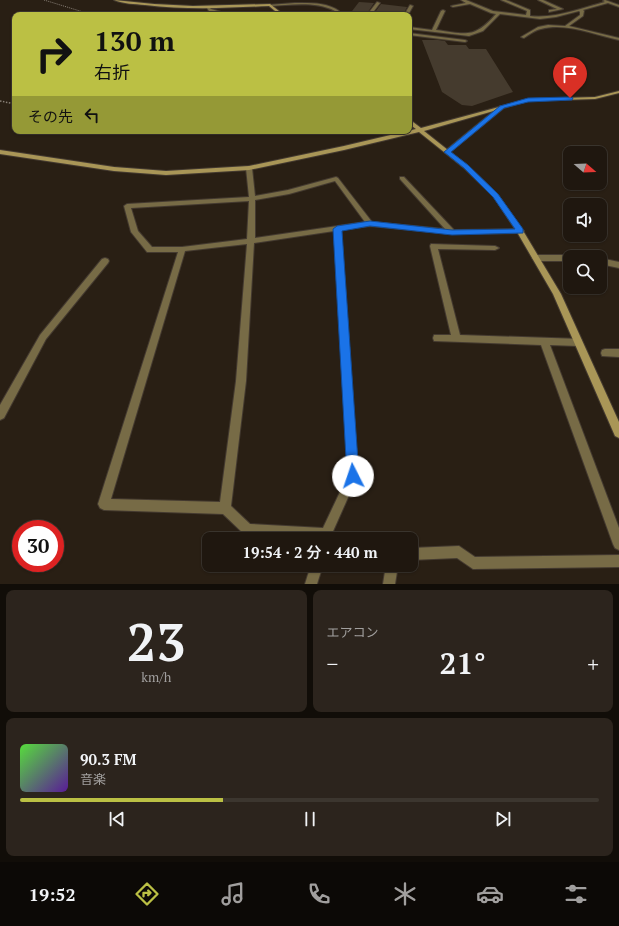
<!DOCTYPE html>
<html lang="ja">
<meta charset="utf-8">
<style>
body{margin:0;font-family:"PT Serif","Noto Sans JP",serif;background:#2c241d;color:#f1f3f6;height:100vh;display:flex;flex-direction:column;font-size:15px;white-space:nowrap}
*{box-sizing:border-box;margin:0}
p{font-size:13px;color:#a19f9e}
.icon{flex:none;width:22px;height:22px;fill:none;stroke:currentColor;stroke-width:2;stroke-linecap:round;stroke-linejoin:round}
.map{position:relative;height:584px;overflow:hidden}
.drawer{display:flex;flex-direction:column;gap:6px;padding:6px;background:#110d08;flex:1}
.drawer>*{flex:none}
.banner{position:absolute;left:12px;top:12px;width:400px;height:122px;border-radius:8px;box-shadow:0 1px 3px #0004,0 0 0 1px #3c362f;background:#bbc044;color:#111;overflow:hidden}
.needle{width:26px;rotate:109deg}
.controls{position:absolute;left:563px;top:146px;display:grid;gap:8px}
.controls a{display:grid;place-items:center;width:44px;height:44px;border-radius:8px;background:#1f170f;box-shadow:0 1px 3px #0004,0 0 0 1px #3c362f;font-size:20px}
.speed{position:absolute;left:12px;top:520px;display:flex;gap:8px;font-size:20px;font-weight:700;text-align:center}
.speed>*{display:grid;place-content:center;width:52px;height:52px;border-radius:50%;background:#1f170f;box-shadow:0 1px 3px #0004,0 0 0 1px #3c362f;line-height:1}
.speed .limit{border:6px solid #d22;background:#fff;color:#111}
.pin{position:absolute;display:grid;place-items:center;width:34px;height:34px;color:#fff;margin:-41px -17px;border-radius:50% 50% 50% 0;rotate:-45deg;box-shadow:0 0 4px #0007}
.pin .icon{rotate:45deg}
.me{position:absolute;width:44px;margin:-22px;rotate:356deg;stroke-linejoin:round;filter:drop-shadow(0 0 3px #0008)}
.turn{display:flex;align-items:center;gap:14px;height:84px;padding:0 16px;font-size:18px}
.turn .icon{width:52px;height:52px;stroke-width:2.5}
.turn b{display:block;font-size:28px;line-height:34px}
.then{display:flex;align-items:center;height:38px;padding:0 16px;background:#0003;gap:8px;font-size:15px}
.big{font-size:30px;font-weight:600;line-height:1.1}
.drawer .widget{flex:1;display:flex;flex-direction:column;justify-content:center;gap:6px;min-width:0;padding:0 14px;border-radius:8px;background:#2c241d}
.drawer .dial{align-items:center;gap:0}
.dial b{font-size:52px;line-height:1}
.song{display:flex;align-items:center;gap:12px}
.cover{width:48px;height:48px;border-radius:6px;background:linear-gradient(135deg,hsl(110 70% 55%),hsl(270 70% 35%))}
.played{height:4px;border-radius:2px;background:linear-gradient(90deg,#bbc044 35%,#3c362f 35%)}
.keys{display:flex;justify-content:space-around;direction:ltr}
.heat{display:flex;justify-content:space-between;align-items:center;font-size:22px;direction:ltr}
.drawer .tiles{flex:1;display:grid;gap:6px;grid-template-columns:1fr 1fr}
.widget:last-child{grid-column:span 2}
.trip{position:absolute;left:202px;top:532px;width:216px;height:40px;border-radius:8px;background:#1f170f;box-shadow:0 1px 3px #0004,0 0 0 1px #3c362f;font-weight:600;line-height:40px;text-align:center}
.tab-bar{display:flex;height:64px;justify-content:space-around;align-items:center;background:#0c0906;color:#a19f9e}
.tab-bar .icon{width:28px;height:28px}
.tab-bar .active{color:#bbc044}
.tab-bar b{font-size:18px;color:#f1f3f6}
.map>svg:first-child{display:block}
.building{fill:#453b2e}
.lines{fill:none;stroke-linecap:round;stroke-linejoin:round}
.street-casing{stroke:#443a30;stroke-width:2}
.secondary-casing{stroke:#443a30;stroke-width:2}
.path-far1{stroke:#898077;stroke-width:1;stroke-dasharray:1 1;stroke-linecap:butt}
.path{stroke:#898077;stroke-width:1.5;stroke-dasharray:1.5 1.5;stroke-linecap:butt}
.street{fill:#776b46;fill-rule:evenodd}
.secondary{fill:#a99657;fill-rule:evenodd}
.route{fill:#1a73e8;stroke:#114b97}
</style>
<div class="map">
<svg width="619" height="584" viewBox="0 0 619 584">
<rect width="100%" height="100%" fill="#291f14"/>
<!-- building -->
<g class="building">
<path d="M359,2L374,3L366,15H349Z"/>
<path d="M381,4L407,7L403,15H373Z"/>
<path d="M422,40H438L445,41L448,45H466L469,49H486L513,92L472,106L462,105L442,92Z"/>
</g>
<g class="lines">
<!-- street casing -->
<g class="street-casing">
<g id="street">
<path d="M461,0H466L493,11L526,15L527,11L501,0H506L530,10V16C555,19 581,8 605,2L603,1L605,0L619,5V7L608,3L583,10L584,11L583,16L569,26L619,38V40C595,35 566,22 541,29C535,30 530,34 524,38L521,37L538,27L548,25L565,26L580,15V12L579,11L556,17L540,19L500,14L483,31L469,36L409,29V27L432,30L441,11L443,10L445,11L436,30C467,34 474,39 496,14L491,13L470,4L453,7L451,6L466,3Z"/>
<path d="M538,0H543L563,9L549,12V10L557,9Z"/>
<path d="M377,2L380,3L371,15H367Z"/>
<path d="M295,3C309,3 327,2 339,11L336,15H332L335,11C316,1 290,5 270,6L268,5Z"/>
<path d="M410,5L413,6L408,15H404Z"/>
<path d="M209,7L211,9L231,15H225L209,11L207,8Z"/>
<path d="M409,33L465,40L467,41L465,42L409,35Z"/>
<path d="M500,106L505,107L449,153H445V151Z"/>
<path d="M249,166L252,168L255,196L288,190L336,177L338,178L372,222L445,229L400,179V177H404L454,230L520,229L524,231L520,233L452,234L370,226L341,230L358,475L330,538L328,539L248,536L244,534L223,514L104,510L100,508L98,504L178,252H147L131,232L124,206L127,204L249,197L246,168ZM335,181L365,222L255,238V200L289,194ZM249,201L247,239L182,247H152L138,231L131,208ZM334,231L348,475L323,528L250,524L231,506L246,381L254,243ZM247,244L236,381L220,502L111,499L185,251Z"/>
<path d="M431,244L495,246L499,248L495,250L438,249L460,335L581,339L582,342L581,345L578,346L550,345L619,528V550L615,548L613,544L541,345L434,341L433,338L434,335H451L430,246Z"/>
<path d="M536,255H570L573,257H570V261H536L532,258Z"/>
<path d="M105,258L108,259L109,261L108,263L46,339L4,418L0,420V405L40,335L102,259Z"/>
<path d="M600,258L619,262V268L600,264Z"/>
<path d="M605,349H619V357L602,356L601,353L602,350Z"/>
<path d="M459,546L475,557L619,555V567L473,569L457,558L411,560V548Z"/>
<path d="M311,565H323L317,584H305Z"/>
<path d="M386,565H398L395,584H383Z"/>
</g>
</g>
<!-- secondary casing -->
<g class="secondary-casing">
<g id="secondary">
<path d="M114,0L154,4L193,6L270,4L284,15H280L269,6C228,8 186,10 145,5C135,4 123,4 114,0Z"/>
<path d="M619,91V93L595,99L528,101L424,131L468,166L498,195L522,229L561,294L619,422V438L615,436L553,294L517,232L494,197L464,168L419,132L344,150L249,170L166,175L114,171L0,154V150L114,167L166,171L249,166L344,146L416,129L409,124V119L421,128L528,99L595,97Z"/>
</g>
</g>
<!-- path-far1 -->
<path class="path-far1" d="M44,0L93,15"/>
<!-- path -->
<path class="path" d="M0,101L15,104"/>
<!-- street -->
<use href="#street" class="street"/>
<!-- secondary -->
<use href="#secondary" class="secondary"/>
</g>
<!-- route -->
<path class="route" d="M570,97L573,98L572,100L528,102L504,108L451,152L468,165L498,194L523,229V233L452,235L370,226L342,231L359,476L357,480L353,482L349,480L347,476L333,229L337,226L370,221L452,230L515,229L493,197L464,168L444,152L500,106L528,98Z"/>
</svg>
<div class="controls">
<a><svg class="needle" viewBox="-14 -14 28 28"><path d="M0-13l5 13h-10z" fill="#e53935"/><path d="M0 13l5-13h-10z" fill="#a19f9e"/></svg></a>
<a><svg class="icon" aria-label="sound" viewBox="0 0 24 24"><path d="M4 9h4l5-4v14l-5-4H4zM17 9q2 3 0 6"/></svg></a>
<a><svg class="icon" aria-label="search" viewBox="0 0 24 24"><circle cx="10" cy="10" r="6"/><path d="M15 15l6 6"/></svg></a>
</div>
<div class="speed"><div class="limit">30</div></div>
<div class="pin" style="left:570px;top:98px;background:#d93025"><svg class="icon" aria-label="arrive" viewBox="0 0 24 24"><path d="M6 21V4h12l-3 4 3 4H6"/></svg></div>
<svg class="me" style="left:353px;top:476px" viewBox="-20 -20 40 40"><circle r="19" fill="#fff"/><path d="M0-13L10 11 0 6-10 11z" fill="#1a73e8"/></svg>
<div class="trip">19:54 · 2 分 · 440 m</div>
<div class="banner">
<div class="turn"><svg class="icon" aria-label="right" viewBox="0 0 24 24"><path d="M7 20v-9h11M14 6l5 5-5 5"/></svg><div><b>130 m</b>右折</div></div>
<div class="then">その先<svg class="icon" aria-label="left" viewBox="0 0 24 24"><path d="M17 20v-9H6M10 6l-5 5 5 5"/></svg></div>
</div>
</div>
<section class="drawer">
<div class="tiles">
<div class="widget dial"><b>23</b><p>km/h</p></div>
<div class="widget"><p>エアコン</p>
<div class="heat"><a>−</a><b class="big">21°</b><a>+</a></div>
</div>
<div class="widget">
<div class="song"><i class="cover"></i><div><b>90.3 FM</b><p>音楽</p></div></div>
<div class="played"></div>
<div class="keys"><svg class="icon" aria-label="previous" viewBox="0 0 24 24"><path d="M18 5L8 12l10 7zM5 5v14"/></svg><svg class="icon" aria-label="pause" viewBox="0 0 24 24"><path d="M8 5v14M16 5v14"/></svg><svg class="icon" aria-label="next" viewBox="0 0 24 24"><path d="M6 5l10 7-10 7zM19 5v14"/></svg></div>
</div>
</div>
</section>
<nav class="tab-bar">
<b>19:52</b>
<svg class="icon active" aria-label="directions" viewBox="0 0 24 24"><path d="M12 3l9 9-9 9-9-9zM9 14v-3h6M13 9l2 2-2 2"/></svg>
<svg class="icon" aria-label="music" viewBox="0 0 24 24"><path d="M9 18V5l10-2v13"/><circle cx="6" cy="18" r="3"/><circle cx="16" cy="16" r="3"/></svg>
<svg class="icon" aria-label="phone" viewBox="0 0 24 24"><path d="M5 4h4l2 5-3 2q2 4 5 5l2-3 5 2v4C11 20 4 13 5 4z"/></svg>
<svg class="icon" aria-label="climate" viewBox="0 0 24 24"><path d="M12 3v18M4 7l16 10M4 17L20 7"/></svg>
<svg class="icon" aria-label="car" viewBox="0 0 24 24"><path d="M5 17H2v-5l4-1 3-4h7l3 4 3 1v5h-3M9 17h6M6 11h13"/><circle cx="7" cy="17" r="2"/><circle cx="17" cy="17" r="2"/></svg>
<svg class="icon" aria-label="filters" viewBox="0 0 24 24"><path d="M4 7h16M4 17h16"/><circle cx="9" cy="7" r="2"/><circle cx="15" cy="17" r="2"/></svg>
</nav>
